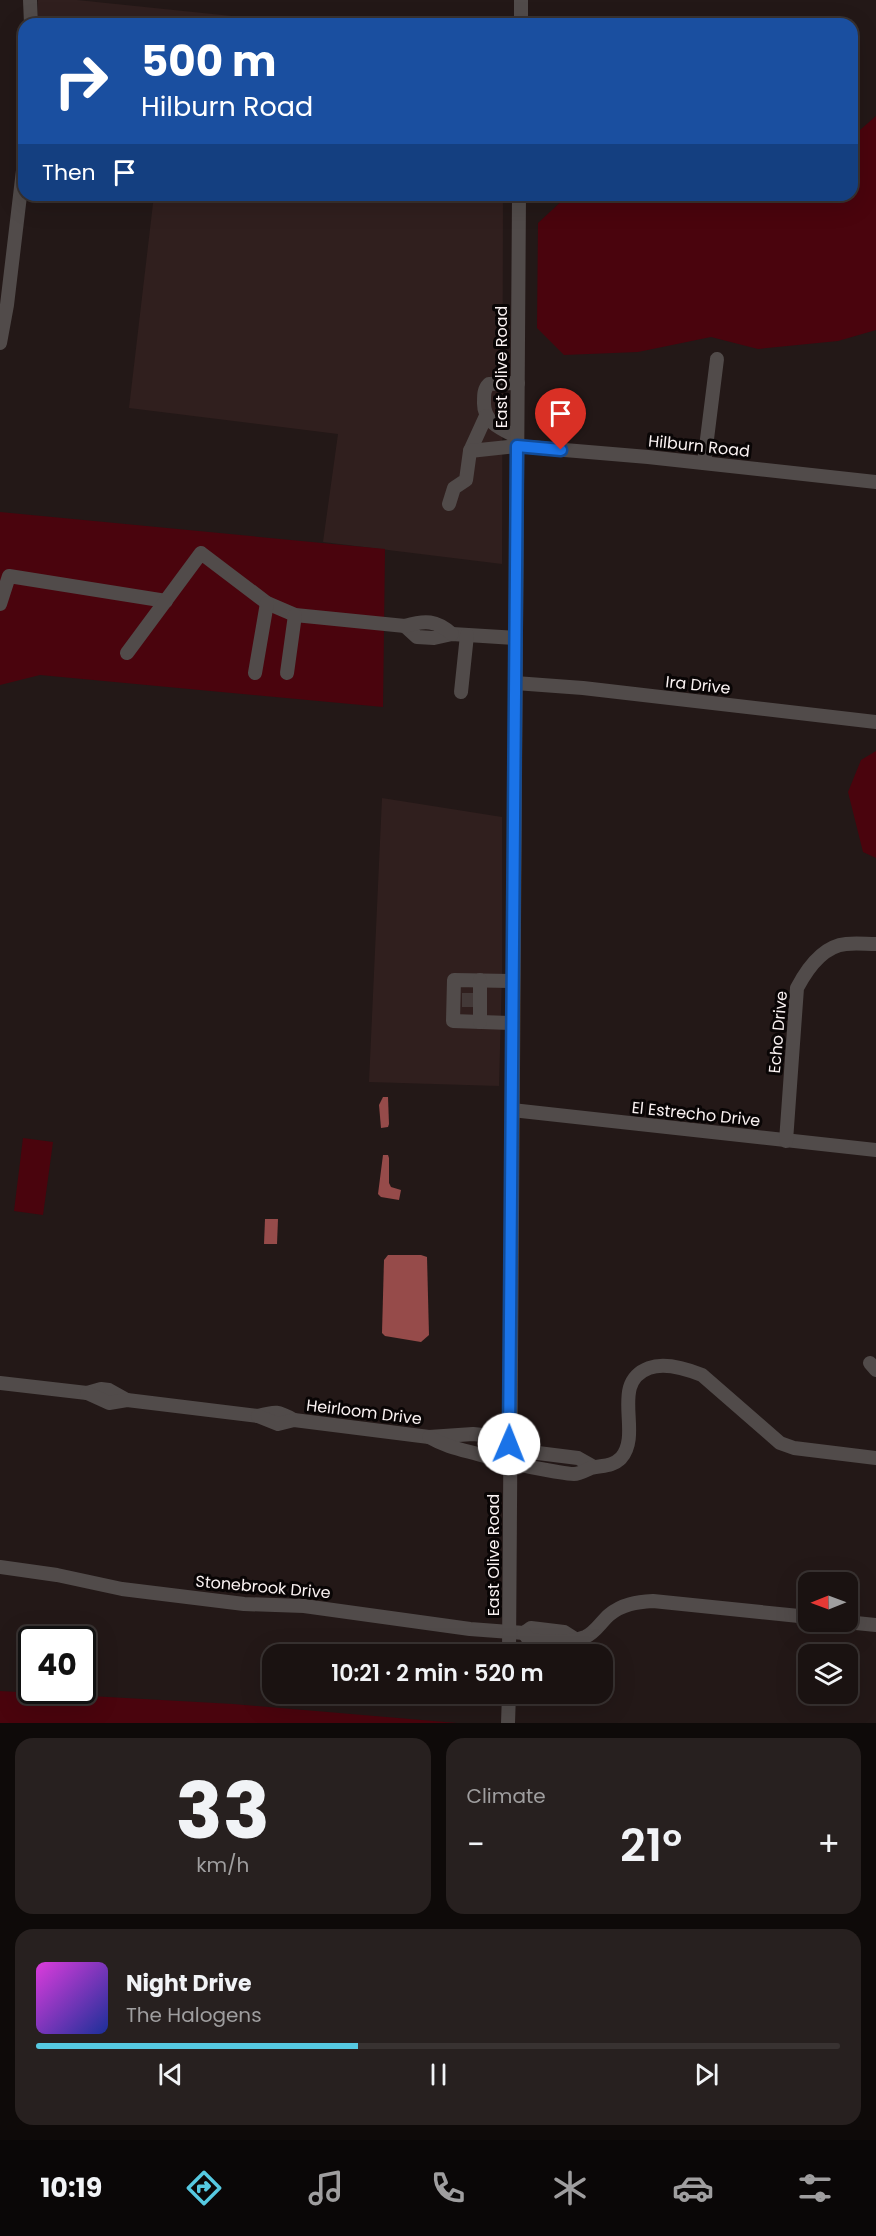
<!DOCTYPE html>
<meta charset="utf-8">
<style>
body{margin:0;font-family:Poppins,sans-serif;background:#27201f;color:#f1f3f6;height:100vh;display:flex;flex-direction:column;font-size:22px;white-space:nowrap}
*{box-sizing:border-box;margin:0}
p{font-size:20px;color:#9f9e9f}
.icon{flex:none;width:33px;height:33px;fill:none;stroke:currentColor;stroke-width:2;stroke-linecap:round;stroke-linejoin:round}
.map{position:relative;height:1723px;overflow:hidden}
.side{display:flex;flex-direction:column;gap:15px;padding:15px;background:#0e0a09;flex:1}
.side>*{flex:none}
.top-card{position:absolute;left:18px;top:18px;width:840px;height:183px;border-radius:18px;box-shadow:0 6px 24px #0002,0 0 0 2px #383231;background:#1a4fa0;color:#fff;overflow:hidden}
.needle{width:39px;rotate:269deg}
.buttons{position:absolute;left:798px;top:1572px;display:grid;gap:12px}
.buttons a{display:grid;place-items:center;width:60px;height:60px;border-radius:12px;background:#1a1211;box-shadow:0 6px 24px #0002,0 0 0 2px #383231;font-size:30px}
.speed{position:absolute;left:18px;top:1626px;display:flex;gap:12px;font-size:30px;font-weight:700;text-align:center}
.speed>*{display:grid;place-content:center;width:78px;height:78px;border-radius:50%;background:#1a1211;box-shadow:0 6px 24px #0002,0 0 0 2px #383231;line-height:1}
.speed .limit{border:3px solid #111;border-radius:9px;background:#fff;color:#111}
.pin{position:absolute;display:grid;place-items:center;width:51px;height:51px;color:#fff;margin:-62px -26px;border-radius:50% 50% 50% 0;rotate:-45deg;box-shadow:0 0 6px #0007}
.pin .icon{rotate:45deg}
.me{position:absolute;width:66px;margin:-33px;rotate:1deg;stroke-linejoin:round;filter:drop-shadow(0 0 4px #0008)}
.turn{display:flex;align-items:center;gap:21px;height:126px;padding:0 24px;font-size:27px}
.turn .icon{width:78px;height:78px;stroke-width:2.5}
.turn b{display:block;font-size:42px;line-height:51px}
.then{display:flex;align-items:center;height:57px;padding:0 24px;background:#0003;gap:12px;font-size:22px}
.big{font-size:45px;font-weight:600;line-height:1.1}
.side .card{flex:1;display:flex;flex-direction:column;justify-content:center;gap:9px;min-width:0;padding:0 21px;border-radius:18px;background:#27201f}
.side .dial{align-items:center;gap:0}
.dial b{font-size:78px;line-height:1}
.song{display:flex;align-items:center;gap:18px}
.cover{width:72px;height:72px;border-radius:9px;background:linear-gradient(135deg,hsl(300 70% 55%),hsl(230 70% 35%))}
.played{height:6px;border-radius:3px;background:linear-gradient(90deg,#56c9e1 40%,#383231 40%)}
.keys{display:flex;justify-content:space-around;direction:ltr}
.heat{display:flex;justify-content:space-between;align-items:center;font-size:33px;direction:ltr}
.side .tiles{flex:1;display:grid;gap:15px;grid-template-columns:1fr 1fr}
.card:last-child{grid-column:span 2}
.trip{position:absolute;left:262px;top:1644px;width:351px;height:60px;border-radius:18px;background:#1a1211;box-shadow:0 6px 24px #0002,0 0 0 2px #383231;font-weight:600;line-height:60px;text-align:center}
.tab-bar{display:flex;height:96px;justify-content:space-around;align-items:center;background:#0a0707;color:#9f9e9f}
.tab-bar .icon{width:42px;height:42px}
.tab-bar .active{color:#56c9e1}
.tab-bar b{font-size:27px;color:#f1f3f6}
.map>svg:first-child{display:block}
.built{fill:#301f1e}
.green{fill:#4a040d}
.water{fill:#964b4a}
.lines{fill:none;stroke-linecap:round;stroke-linejoin:round}
.minor-tunnel{stroke:#433938;stroke-width:14;stroke-dasharray:14 7;stroke-linecap:butt}
.minor{stroke:#514b4a;stroke-width:14}
.route-casing{stroke:#114b97;stroke-width:15}
.route{stroke:#1a73e8;stroke-width:10}
.labels{text-anchor:middle;dominant-baseline:central;stroke-width:6;stroke-linejoin:round;paint-order:stroke}
.street-label{font-size:16px;fill:#faf2f2;stroke:#090505}
</style>
<div class="map">
<svg width="876" height="1723" viewBox="0 0 876 1723">
<rect width="100%" height="100%" fill="#231817"/>
<!-- built -->
<g class="built">
<path d="M38,0H77L310,24H38Z"/>
<path d="M154,195H503L502,564L323,542L338,434L129,408Z"/>
<path d="M382,798L502,817V973L499,1086L369,1082Z"/>
</g>
<!-- green -->
<g class="green">
<path d="M876,116V330L838,341L758,349L711,337L638,352L564,355L537,328L538,223L565,198L582,195H852V137Z"/>
<path d="M0,512L385,549L383,707L40,675L0,685Z"/>
<path d="M876,751V858L863,852L848,792L861,760Z"/>
<path d="M23,1138L53,1142L43,1215L14,1211Z"/>
<path d="M0,1691L233,1704L457,1723H0Z"/>
</g>
<!-- water -->
<g class="water">
<path d="M383,1097H388L389,1124L388,1127L381,1128L379,1105Z"/>
<path d="M383,1155H388L389,1158V1183L391,1187L401,1190L399,1200L381,1197L378,1194Z"/>
<path d="M265,1219H278L277,1244H264Z"/>
<path d="M388,1255H421L427,1257L429,1335L421,1342L385,1336L382,1333L384,1260Z"/>
</g>
<g class="lines">
<!-- minor-tunnel -->
<path class="minor-tunnel" d="M462,1000H473"/>
<!-- minor -->
<g class="minor">
<path d="M30,0L31,24"/>
<path d="M521,24V0"/>
<path d="M0,343L7,305L24,162"/>
<path d="M517,437C501,429 483,422 484,402C484,394 484,389 489,384L518,383"/>
<path d="M470,451L486,416"/>
<path d="M704,463L717,359"/>
<path d="M449,504L454,488L466,480L470,451L517,446L648,457L876,482"/>
<path d="M0,604L9,576L166,601"/>
<path d="M405,626L417,637L434,638L452,634L516,638"/>
<path d="M127,653L201,553L267,603L295,615L405,626C425,620 436,620 452,634"/>
<path d="M255,673L267,603"/>
<path d="M287,673L295,615"/>
<path d="M515,683L583,688L876,722"/>
<path d="M461,692L467,635"/>
<path d="M513,981L454,980L453,1021L513,1023"/>
<path d="M480,1022V980"/>
<path d="M512,1110L876,1150"/>
<path d="M786,1141L797,988C807,969 823,946 846,944C856,943 866,944 876,944"/>
<path d="M870,1363L876,1370"/>
<path d="M0,1383L87,1393L101,1389L109,1390L127,1400"/>
<path d="M87,1393L109,1403L127,1400L258,1416C276,1411 278,1411 294,1420"/>
<path d="M258,1416L278,1424L294,1420L429,1437L473,1434L492,1436L530,1452L578,1458L594,1467"/>
<path d="M429,1437C448,1448 465,1450 485,1456C509,1463 527,1467 552,1471C559,1472 567,1474 574,1474C580,1474 586,1470 591,1468C602,1465 612,1467 621,1458C643,1433 609,1383 649,1368C665,1362 687,1369 702,1375L780,1443L794,1448L876,1458"/>
<path d="M0,1567L57,1575L122,1589L244,1604L304,1606L470,1629L524,1633L531,1628L564,1632L575,1639"/>
<path d="M799,1616C809,1623 817,1626 828,1622"/>
<path d="M846,1622L876,1625"/>
<path d="M524,1633L529,1640C549,1642 566,1644 585,1637C595,1633 601,1622 609,1615C622,1604 637,1602 653,1601L799,1616L808,1613"/>
<path d="M509,1654L519,195"/>
<path d="M508,1723L509,1694"/>
</g>
</g>
<g class="lines">
<!-- route casing -->
<g class="route-casing">
<path id="route" d="M509,1444L517,446L561,450"/>
</g>
<!-- route -->
<use href="#route" class="route"/>
</g>
<g class="labels">
<!-- street labels -->
<g class="street-label">
<text transform="translate(501 367) rotate(-90)">East Olive Road</text>
<text transform="translate(699 446) rotate(6)">Hilburn Road</text>
<text transform="translate(698 685) rotate(6)">Ira Drive</text>
<text transform="translate(778 1032) rotate(-85)">Echo Drive</text>
<text transform="translate(696 1114) rotate(6)">El Estrecho Drive</text>
<text transform="translate(364 1412) rotate(7)">Heirloom Drive</text>
<text transform="translate(493 1555) rotate(-90)">East Olive Road</text>
<text transform="translate(263 1587) rotate(5)">Stonebrook Drive</text>
</g>
</g>
</svg>
<div class="buttons">
<a><svg class="needle" viewBox="-14 -14 28 28"><path d="M0-13l5 13h-10z" fill="#e53935"/><path d="M0 13l5-13h-10z" fill="#9f9e9f"/></svg></a>
<a><svg class="icon" aria-label="layers" viewBox="0 0 24 24"><path d="M12 4l9 5-9 5-9-5zM3 14l9 5 9-5"/></svg></a>
</div>
<div class="speed"><div class="limit">40</div></div>
<div class="pin" style="left:561px;top:450px;background:#d93025"><svg class="icon" aria-label="arrive" viewBox="0 0 24 24"><path d="M6 21V4h12l-3 4 3 4H6"/></svg></div>
<svg class="me" style="left:509px;top:1444px" viewBox="-20 -20 40 40"><circle r="19" fill="#fff"/><path d="M0-13L10 11 0 6-10 11z" fill="#1a73e8"/></svg>
<div class="trip">10:21 · 2 min · 520 m</div>
<div class="top-card">
<div class="turn"><svg class="icon" aria-label="right" viewBox="0 0 24 24"><path d="M7 20v-9h11M14 6l5 5-5 5"/></svg><div><b>500 m</b>Hilburn Road</div></div>
<div class="then">Then<svg class="icon" aria-label="arrive" viewBox="0 0 24 24"><path d="M6 21V4h12l-3 4 3 4H6"/></svg></div>
</div>
</div>
<section class="side">
<div class="tiles">
<div class="card dial"><b>33</b><p>km/h</p></div>
<div class="card"><p>Climate</p>
<div class="heat"><a>−</a><b class="big">21°</b><a>+</a></div>
</div>
<div class="card">
<div class="song"><i class="cover"></i><div><b>Night Drive</b><p>The Halogens</p></div></div>
<div class="played"></div>
<div class="keys"><svg class="icon" aria-label="previous" viewBox="0 0 24 24"><path d="M18 5L8 12l10 7zM5 5v14"/></svg><svg class="icon" aria-label="pause" viewBox="0 0 24 24"><path d="M8 5v14M16 5v14"/></svg><svg class="icon" aria-label="next" viewBox="0 0 24 24"><path d="M6 5l10 7-10 7zM19 5v14"/></svg></div>
</div>
</div>
</section>
<nav class="tab-bar">
<b>10:19</b>
<svg class="icon active" aria-label="directions" viewBox="0 0 24 24"><path d="M12 3l9 9-9 9-9-9zM9 14v-3h6M13 9l2 2-2 2"/></svg>
<svg class="icon" aria-label="music" viewBox="0 0 24 24"><path d="M9 18V5l10-2v13"/><circle cx="6" cy="18" r="3"/><circle cx="16" cy="16" r="3"/></svg>
<svg class="icon" aria-label="phone" viewBox="0 0 24 24"><path d="M5 4h4l2 5-3 2q2 4 5 5l2-3 5 2v4C11 20 4 13 5 4z"/></svg>
<svg class="icon" aria-label="climate" viewBox="0 0 24 24"><path d="M12 3v18M4 7l16 10M4 17L20 7"/></svg>
<svg class="icon" aria-label="car" viewBox="0 0 24 24"><path d="M5 17H2v-5l4-1 3-4h7l3 4 3 1v5h-3M9 17h6M6 11h13"/><circle cx="7" cy="17" r="2"/><circle cx="17" cy="17" r="2"/></svg>
<svg class="icon" aria-label="filters" viewBox="0 0 24 24"><path d="M4 7h16M4 17h16"/><circle cx="9" cy="7" r="2"/><circle cx="15" cy="17" r="2"/></svg>
</nav>
